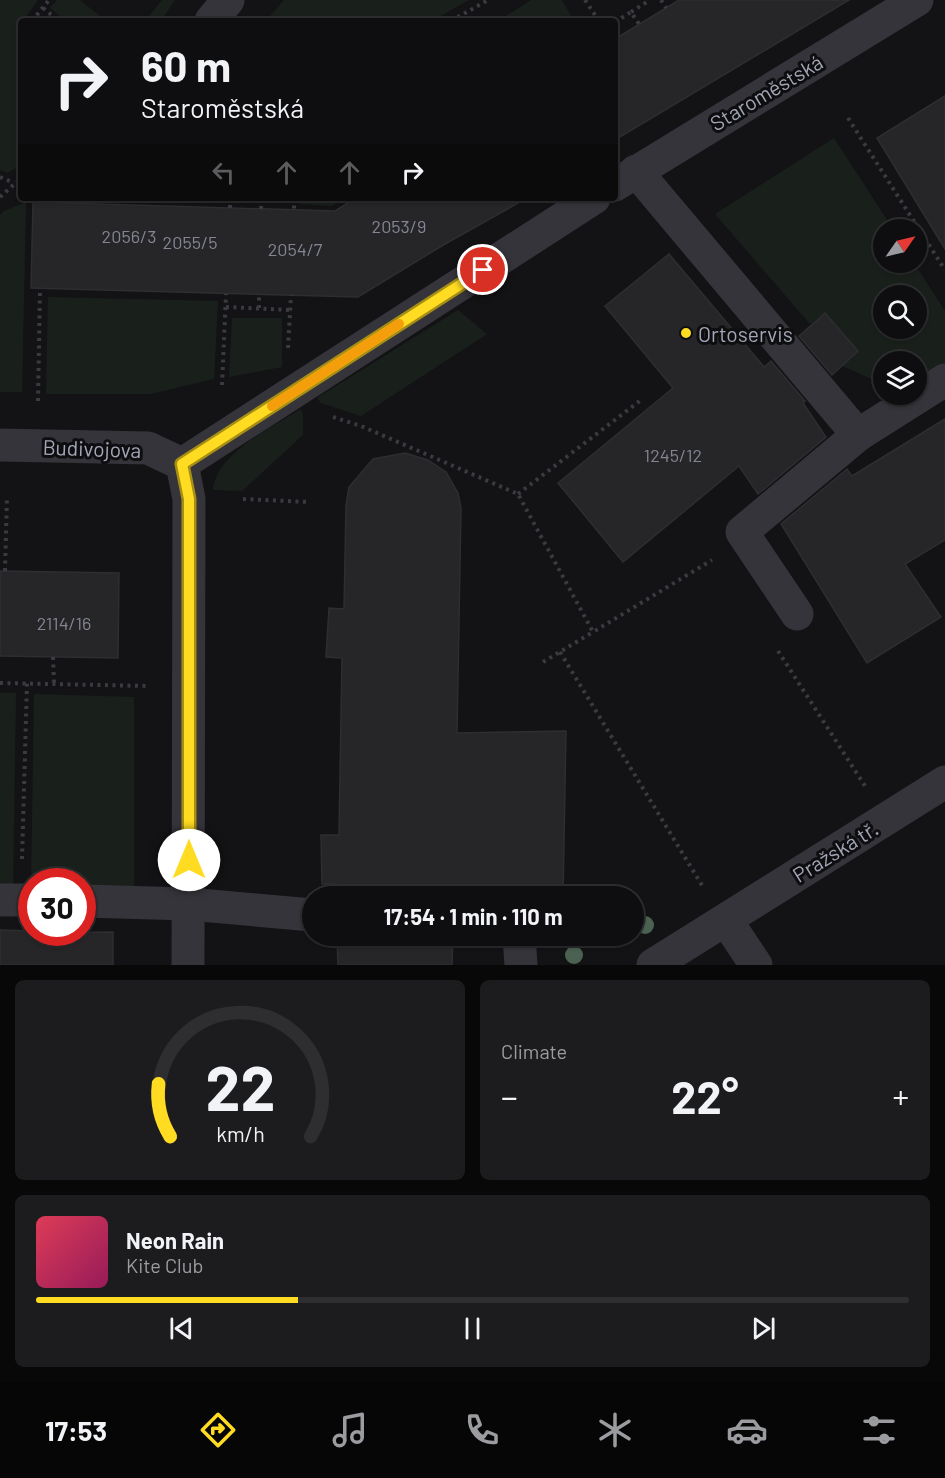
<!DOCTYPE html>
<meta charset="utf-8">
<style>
body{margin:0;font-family:Barlow,sans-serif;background:#1c1c1e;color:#f1f3f6;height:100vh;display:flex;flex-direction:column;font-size:22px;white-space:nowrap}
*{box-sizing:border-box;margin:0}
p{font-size:20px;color:#9b9c9f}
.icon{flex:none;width:33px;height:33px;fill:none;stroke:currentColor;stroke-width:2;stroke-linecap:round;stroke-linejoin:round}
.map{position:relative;height:965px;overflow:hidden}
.panel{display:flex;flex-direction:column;gap:15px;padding:15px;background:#080809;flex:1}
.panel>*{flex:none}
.banner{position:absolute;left:18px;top:18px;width:600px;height:183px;border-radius:6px;box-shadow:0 2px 4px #0004,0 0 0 2px #2e2e30;background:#0e0e10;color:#f1f3f6;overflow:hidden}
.needle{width:39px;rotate:56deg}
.tools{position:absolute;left:873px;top:219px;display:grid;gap:12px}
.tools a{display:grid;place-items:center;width:54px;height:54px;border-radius:50%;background:#0e0e10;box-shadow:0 2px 4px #0004,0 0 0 2px #2e2e30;font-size:30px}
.speed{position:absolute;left:18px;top:868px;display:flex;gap:12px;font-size:30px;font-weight:700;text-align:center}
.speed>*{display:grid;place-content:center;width:78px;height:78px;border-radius:50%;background:#0e0e10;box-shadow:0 2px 4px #0004,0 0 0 2px #2e2e30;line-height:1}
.speed .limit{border:9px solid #d22;background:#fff;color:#111}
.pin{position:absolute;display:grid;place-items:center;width:51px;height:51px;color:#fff;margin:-26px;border:3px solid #fff;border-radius:50%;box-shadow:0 2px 6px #0007}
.me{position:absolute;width:66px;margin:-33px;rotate:0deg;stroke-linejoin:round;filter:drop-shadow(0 0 4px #0008)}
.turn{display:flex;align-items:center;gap:21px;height:126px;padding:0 24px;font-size:27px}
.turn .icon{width:78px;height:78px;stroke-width:2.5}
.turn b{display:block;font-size:42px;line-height:51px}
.lanes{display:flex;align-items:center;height:57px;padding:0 24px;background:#0003;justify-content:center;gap:30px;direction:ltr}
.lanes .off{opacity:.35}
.big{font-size:45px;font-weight:700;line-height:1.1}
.panel .card{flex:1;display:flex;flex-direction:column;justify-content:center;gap:9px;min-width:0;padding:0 21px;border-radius:9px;background:#1c1c1e}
.panel .dial{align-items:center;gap:0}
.dial svg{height:156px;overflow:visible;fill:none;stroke:#2e2e30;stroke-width:7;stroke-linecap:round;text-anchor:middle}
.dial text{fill:#f1f3f6;stroke:none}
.song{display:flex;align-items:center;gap:18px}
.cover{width:72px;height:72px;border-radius:9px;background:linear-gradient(135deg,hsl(350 70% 55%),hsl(330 70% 35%))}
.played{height:6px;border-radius:3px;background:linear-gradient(90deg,#ffdb21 30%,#2e2e30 30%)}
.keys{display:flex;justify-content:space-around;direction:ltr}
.heat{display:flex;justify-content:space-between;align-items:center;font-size:33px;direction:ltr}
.panel .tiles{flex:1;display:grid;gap:15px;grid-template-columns:1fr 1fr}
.card:last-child{grid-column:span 2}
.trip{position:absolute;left:302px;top:886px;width:342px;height:60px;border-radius:30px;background:#0e0e10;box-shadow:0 2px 4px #0004,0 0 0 2px #2e2e30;font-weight:700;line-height:60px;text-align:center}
.menu{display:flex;height:96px;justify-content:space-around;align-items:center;background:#060606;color:#9b9c9f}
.menu .icon{width:42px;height:42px}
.menu .active{color:#ffdb21}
.menu b{font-size:27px;color:#f1f3f6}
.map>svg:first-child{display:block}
.green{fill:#19201b;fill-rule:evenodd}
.building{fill:#262629;stroke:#2e2d31;stroke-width:1.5}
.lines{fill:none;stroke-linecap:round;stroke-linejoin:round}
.path{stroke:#3a3a41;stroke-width:4;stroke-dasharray:3 4.5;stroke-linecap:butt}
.minor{stroke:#34343a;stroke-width:33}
.tree{fill:#4b6252}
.route-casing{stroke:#a68e15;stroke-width:15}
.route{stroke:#ffdb21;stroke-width:10}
.slow{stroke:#f59e0b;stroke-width:10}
.poi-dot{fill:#ffdb21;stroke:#0e0e10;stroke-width:2}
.labels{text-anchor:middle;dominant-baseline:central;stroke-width:6;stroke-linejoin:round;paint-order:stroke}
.number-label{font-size:18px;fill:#838592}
.street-label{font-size:21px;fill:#a3a6b6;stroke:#0e0e10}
.poi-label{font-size:21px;fill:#a3a6b6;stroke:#0e0e10;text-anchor:start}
</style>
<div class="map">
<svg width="945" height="965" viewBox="0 0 945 965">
<rect width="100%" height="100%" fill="#131315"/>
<!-- green -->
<g class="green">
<path d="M0,0H38L24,19L25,21H21V165L7,173L0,170Z"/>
<path d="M57,0H80L106,21H66L50,8Z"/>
<path d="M162,0H175L161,21H145Z"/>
<path d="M284,0H469L432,21H266Z"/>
<path d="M531,0H562L574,21H498Z"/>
<path d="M834,138L893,229L884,230V262L914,263L945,311V364L917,385L916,362H884L883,384L842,366L858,350L825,313L810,324L715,214ZM884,296H916V328H884Z"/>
<path d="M70,198H221V201Z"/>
<path d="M300,198H344L332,206L300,204Z"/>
<path d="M26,202L22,392H0V215L4,211Z"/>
<path d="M48,297L218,301L214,379L150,394H46Z"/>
<path d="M458,310L487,334L361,416L321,403L317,398Z"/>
<path d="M232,318H282V367L229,377Z"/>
<path d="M301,409L303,414V435L242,491L213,490C216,453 273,427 301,409Z"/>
<path d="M0,693H16L13,889H0Z"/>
<path d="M34,694L134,697V890H83L82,882H32L31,890Z"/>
</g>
<!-- building -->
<g class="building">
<path d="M679,0H849L615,140V39Z"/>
<path d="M945,96V249L877,138Z"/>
<path d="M356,198H527L445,244L358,297L31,288L33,202L335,211Z"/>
<path d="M669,254L764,367L771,361L805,401L803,403L826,437L758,494L739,466L623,562L558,483L673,388L605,306Z"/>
<path d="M825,313L858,351L832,375L799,336Z"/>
<path d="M945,419V540L905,564L941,617L867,663L781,524L847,469L852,476Z"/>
<path d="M405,453L428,460L446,472L458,493L461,508L457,733L566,731L563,897H337V884H322L321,835H339L342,658L326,657L329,608L344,609L346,506L349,487L373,459Z"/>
<path d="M0,571L119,573L118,658L0,656Z"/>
<path d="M0,930L32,931V933L113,932V965H0Z"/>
<path d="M337,936H453L452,965H338Z"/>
</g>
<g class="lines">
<!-- path -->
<g class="path">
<path d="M585,0L599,21"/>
<path d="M661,0L666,8"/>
<path d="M43,8L59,21"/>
<path d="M631,12L650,0"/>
<path d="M32,21L49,0"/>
<path d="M451,21L488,0"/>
<path d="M615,22L631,12L639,24"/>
<path d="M848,118L945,270"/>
<path d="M0,177L14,183"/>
<path d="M0,197L21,178"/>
<path d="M294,198V210"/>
<path d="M43,203L44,198"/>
<path d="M230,208V198"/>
<path d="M261,209L262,198"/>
<path d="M226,307L290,310"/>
<path d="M259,308V295"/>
<path d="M288,348L291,295"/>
<path d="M222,385L226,294"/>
<path d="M38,401L40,289"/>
<path d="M333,417L361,426L518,494L593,632L712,560"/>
<path d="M518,494L641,400"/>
<path d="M243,499L309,502"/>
<path d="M5,571L7,497"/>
<path d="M778,651L865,786"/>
<path d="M560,652L703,887"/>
<path d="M53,657L54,683"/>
<path d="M543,662L593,632"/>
<path d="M0,683L149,686"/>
<path d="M22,859L27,683"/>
</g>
<!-- minor -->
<g class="minor">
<path d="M211,21L228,0"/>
<path d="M636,171L858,435L742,532L797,614"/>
<path d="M615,185L917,0"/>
<path d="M858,435L945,380"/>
<path d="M0,445L148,448L182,464"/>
<path d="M182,464L189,499L188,965"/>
<path d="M182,464L594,198"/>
<path d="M0,900H32"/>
<path d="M82,901L189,904L312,915"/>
<path d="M726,920L756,965"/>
<path d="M519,936L521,965"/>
<path d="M653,965L945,782"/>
</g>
</g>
<!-- trees -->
<g class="tree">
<circle cx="645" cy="925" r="9"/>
<circle cx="574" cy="955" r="9"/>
</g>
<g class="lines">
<!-- route casing -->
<g class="route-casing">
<path id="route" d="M189,860V499L182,464L483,270"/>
</g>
<!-- route -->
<use href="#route" class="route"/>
<!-- slow -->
<path class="slow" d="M272,406L399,324"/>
</g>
<!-- markers -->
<circle class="poi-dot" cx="686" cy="333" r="6"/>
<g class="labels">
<!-- number labels -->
<g class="number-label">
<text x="399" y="226">2053/9</text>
<text x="129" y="236">2056/3</text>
<text x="190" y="242">2055/5</text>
<text x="295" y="249">2054/7</text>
<text x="673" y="455">1245/12</text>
<text x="64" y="623">2114/16</text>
</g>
<!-- street labels -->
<g class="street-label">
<text transform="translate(766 92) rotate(-31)">Staroměstská</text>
<text transform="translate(92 448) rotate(2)">Budivojova</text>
<text transform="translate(835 851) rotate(-32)">Pražská tř.</text>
</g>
<!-- poi labels -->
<g class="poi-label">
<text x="698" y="333">Ortoservis</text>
</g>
</g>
</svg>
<div class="tools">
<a><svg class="needle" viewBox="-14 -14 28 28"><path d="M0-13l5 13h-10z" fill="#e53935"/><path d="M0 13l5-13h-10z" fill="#9b9c9f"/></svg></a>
<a><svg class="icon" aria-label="search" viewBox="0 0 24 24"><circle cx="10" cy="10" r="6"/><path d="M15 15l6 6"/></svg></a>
<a><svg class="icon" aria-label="layers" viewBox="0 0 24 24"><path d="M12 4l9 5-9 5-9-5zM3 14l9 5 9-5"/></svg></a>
</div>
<div class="speed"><div class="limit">30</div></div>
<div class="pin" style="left:483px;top:270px;background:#d93025"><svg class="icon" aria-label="arrive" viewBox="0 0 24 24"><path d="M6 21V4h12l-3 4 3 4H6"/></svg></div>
<svg class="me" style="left:189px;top:860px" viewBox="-20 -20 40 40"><circle r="19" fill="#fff"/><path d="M0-13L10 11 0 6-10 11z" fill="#ffdb21"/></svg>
<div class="trip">17:54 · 1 min · 110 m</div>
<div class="banner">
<div class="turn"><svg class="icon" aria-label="right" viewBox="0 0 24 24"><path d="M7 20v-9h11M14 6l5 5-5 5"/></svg><div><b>60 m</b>Staroměstská</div></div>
<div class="lanes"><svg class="icon off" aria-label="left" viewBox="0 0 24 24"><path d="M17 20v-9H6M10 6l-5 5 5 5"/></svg><svg class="icon off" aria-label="ahead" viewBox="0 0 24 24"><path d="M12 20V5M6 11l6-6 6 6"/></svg><svg class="icon off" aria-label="ahead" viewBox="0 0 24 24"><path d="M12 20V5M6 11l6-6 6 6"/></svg><svg class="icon" aria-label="right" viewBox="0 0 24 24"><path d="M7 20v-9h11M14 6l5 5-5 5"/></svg></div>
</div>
</div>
<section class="panel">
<div class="tiles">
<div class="card dial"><svg viewBox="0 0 100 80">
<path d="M14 69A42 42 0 1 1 86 69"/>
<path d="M14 69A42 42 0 0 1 8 42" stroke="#ffdb21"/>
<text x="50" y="56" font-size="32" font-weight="700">22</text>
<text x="50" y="72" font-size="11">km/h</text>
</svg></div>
<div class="card"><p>Climate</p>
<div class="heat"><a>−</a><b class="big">22°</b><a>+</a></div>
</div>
<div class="card">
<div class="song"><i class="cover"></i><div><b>Neon Rain</b><p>Kite Club</p></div></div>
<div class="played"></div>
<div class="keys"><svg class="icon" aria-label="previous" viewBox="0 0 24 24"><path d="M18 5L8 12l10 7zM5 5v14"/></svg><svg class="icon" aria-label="pause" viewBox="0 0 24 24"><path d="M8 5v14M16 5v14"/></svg><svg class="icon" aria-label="next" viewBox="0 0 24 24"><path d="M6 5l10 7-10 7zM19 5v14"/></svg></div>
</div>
</div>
</section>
<nav class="menu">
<b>17:53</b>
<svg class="icon active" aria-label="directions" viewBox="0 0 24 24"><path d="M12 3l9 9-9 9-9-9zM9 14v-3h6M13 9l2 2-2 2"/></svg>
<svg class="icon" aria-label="music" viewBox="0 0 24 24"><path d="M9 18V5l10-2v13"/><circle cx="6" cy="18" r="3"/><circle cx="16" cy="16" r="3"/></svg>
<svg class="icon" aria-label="phone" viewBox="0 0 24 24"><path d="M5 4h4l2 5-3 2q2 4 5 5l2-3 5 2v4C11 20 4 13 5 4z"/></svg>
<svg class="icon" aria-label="climate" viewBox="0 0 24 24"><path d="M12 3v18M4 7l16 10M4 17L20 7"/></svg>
<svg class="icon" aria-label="car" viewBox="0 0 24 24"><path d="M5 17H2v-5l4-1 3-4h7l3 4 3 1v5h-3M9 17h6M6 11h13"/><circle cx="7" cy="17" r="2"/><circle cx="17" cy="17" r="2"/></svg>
<svg class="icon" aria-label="filters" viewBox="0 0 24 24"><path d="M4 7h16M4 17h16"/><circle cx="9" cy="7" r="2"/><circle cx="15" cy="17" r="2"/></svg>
</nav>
